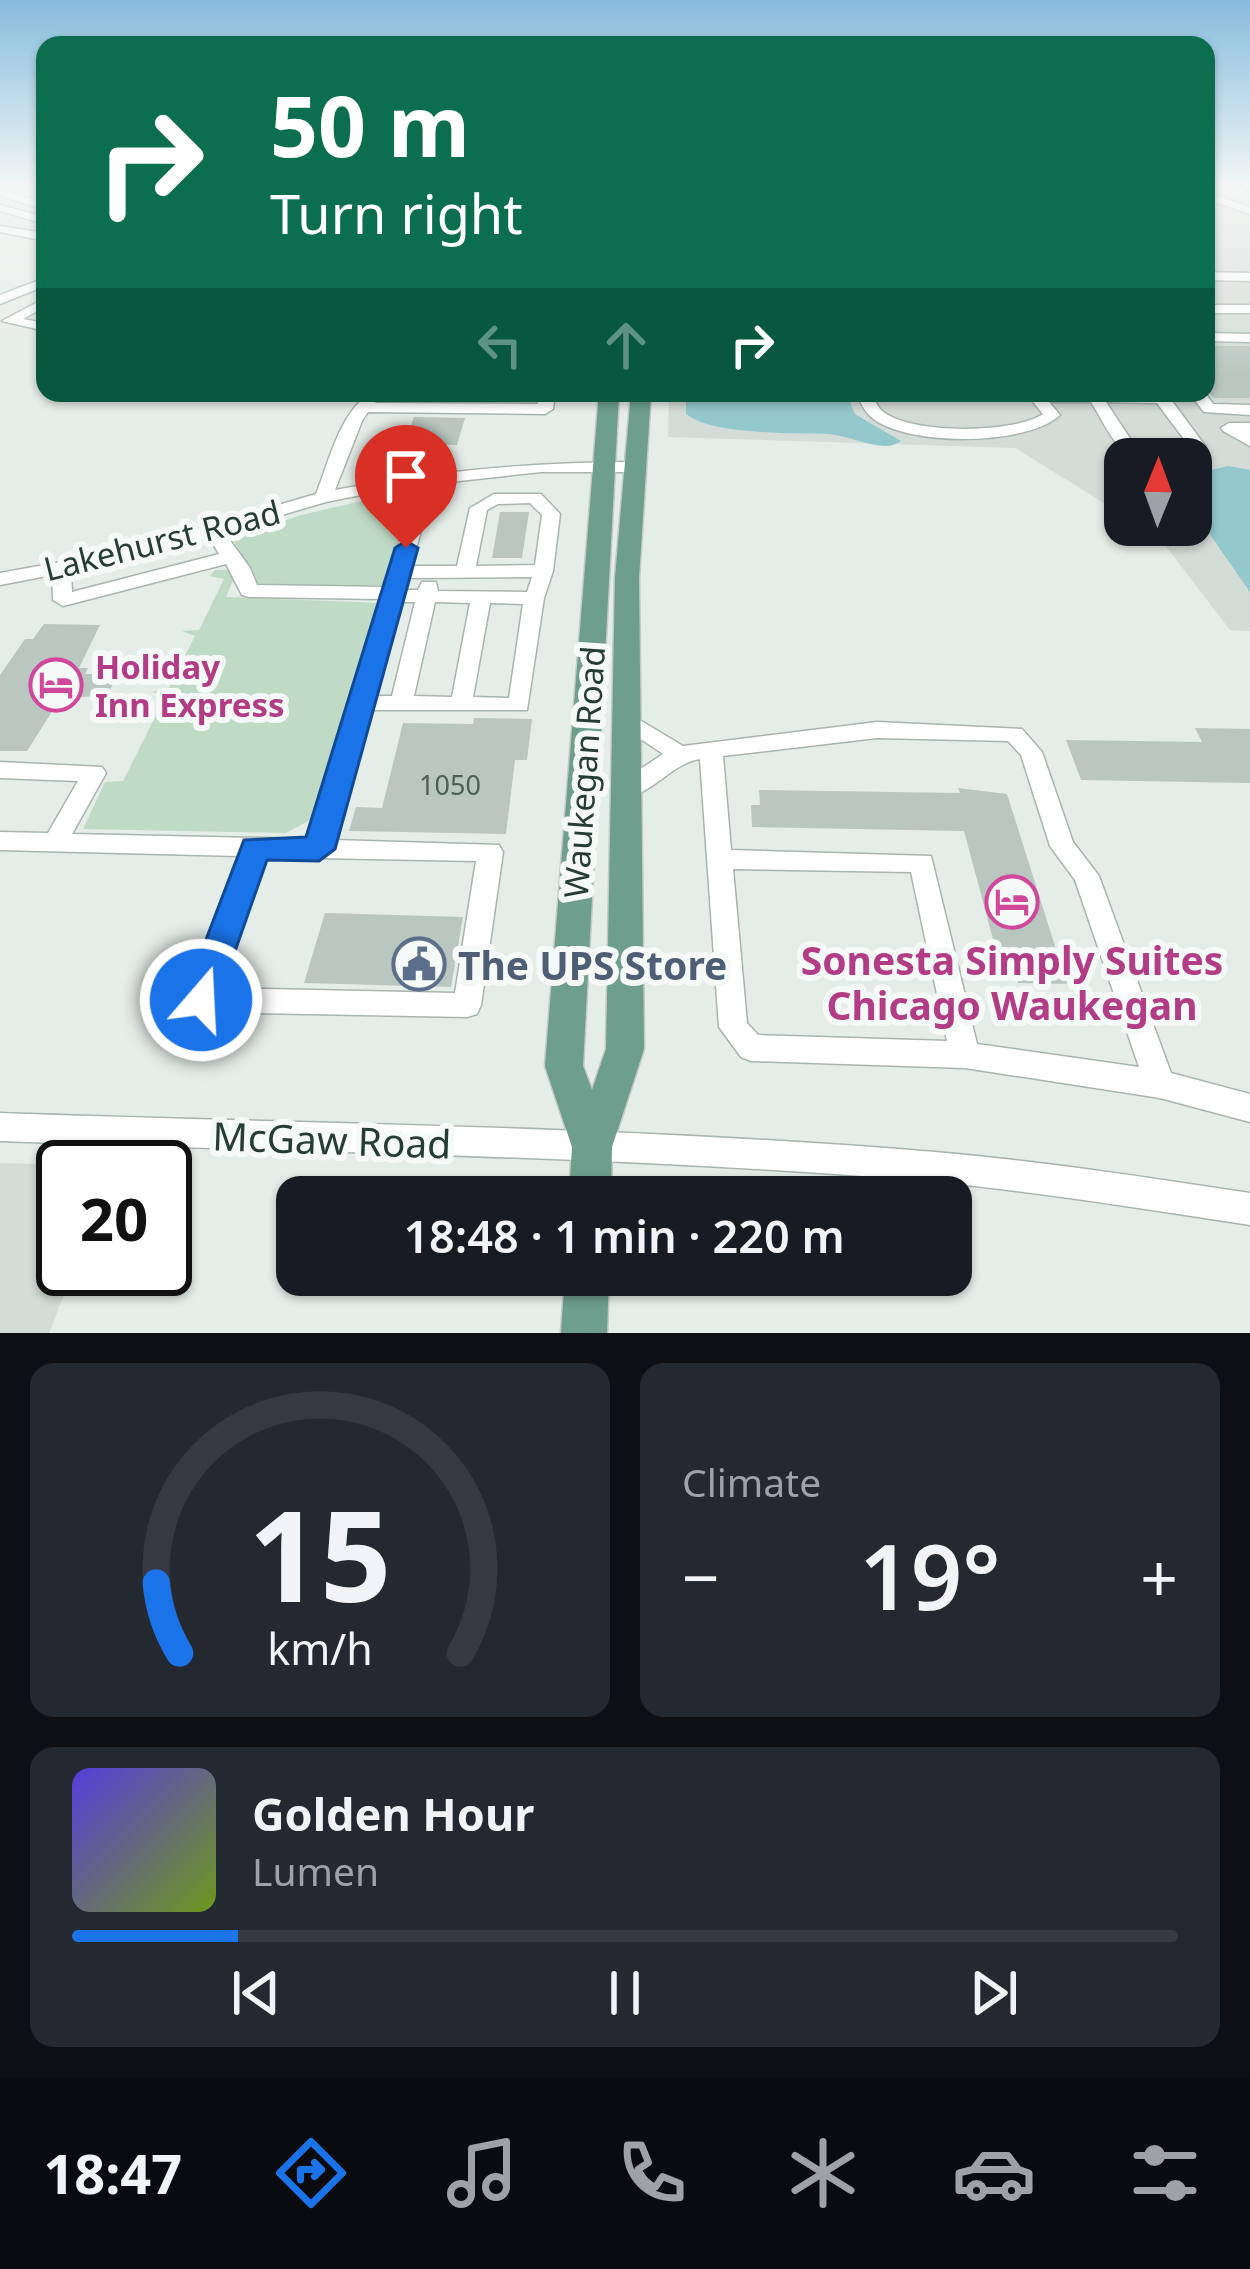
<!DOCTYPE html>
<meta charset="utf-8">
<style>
body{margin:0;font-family:"Noto Sans",sans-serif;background:#242831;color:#f1f3f6;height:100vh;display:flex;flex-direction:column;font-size:45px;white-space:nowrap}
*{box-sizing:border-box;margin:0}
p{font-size:39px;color:#9ea1a6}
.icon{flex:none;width:66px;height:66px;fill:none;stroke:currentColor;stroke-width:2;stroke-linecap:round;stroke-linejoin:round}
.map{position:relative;height:1333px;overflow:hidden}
.sheet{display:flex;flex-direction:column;gap:30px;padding:30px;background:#0d0f14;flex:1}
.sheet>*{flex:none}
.top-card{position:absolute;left:36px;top:36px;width:1179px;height:366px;border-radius:24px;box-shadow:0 3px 9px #0004;background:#0b6e4f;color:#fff;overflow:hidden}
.needle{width:78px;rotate:1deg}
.buttons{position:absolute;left:1104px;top:438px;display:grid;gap:24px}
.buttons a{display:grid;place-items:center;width:108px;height:108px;border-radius:24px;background:#171b24;box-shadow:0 3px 9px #0004;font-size:60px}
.speed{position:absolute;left:36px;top:1140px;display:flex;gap:24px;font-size:60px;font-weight:700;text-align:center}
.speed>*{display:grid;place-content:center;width:156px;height:156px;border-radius:50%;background:#171b24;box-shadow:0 3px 9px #0004;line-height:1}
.speed .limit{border:6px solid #111;border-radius:18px;background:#fff;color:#111}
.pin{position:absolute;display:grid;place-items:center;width:102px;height:102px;color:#fff;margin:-123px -51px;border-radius:50% 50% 50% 0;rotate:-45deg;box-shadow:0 0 12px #0007}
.pin .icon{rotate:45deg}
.me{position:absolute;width:132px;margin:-66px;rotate:19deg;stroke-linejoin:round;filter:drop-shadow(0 0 9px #0008)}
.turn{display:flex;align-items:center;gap:42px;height:252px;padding:0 36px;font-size:54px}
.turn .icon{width:156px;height:156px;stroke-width:2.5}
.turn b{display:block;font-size:84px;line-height:102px}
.lanes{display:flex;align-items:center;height:114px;padding:0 36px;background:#0003;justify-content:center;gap:60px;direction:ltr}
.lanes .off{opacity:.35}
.big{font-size:90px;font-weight:600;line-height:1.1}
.sheet .card{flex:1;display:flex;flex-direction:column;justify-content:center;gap:18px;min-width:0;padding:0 42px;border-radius:24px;background:#242831}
.sheet .dial{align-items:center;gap:0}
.dial svg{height:312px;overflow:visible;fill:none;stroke:#363941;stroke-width:7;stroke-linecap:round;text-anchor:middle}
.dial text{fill:#f1f3f6;stroke:none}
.song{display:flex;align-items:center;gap:36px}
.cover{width:144px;height:144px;border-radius:18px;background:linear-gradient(135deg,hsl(250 70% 55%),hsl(80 70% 35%))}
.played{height:12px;border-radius:6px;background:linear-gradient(90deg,#1a73e8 15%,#363941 15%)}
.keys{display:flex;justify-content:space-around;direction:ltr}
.heat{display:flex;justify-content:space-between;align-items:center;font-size:66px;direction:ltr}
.sheet .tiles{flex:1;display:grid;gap:30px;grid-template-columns:1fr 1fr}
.card:last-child{grid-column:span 2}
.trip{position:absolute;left:276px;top:1176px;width:696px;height:120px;border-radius:24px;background:#171b24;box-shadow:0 3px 9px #0004;font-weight:600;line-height:120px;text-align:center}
.tabs{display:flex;height:192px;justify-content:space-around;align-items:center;background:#090b0e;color:#9ea1a6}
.tabs .icon{width:84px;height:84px}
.tabs .active{color:#1a73e8}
.tabs b{font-size:54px;color:#f1f3f6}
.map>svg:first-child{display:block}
.built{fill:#d3dcd7}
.green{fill:#c0dbc5}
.water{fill:#93c9cc}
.building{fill:#bac7c1}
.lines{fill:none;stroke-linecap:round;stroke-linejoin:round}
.minor-casing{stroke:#a8b5ae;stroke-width:3}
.major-casing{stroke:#c2c9c6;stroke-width:3}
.highway-casing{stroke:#c2c9c6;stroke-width:3}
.minor{fill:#fff;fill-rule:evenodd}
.major{fill:#6e9e8d;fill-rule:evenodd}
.highway{fill:#346657;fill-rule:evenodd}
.route{fill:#1a73e8;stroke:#114b97;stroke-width:3}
.labels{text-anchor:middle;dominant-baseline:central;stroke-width:12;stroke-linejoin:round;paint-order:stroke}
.number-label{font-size:27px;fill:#4b6057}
.street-label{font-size:33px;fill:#263d34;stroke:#f5f9f7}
.hotel-label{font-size:33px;font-weight:bold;fill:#b23c85;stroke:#f5f9f7;text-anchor:start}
.near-hotel-label{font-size:39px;font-weight:bold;fill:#b23c85;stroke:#f5f9f7}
.near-service-label{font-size:39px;font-weight:bold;fill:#4e5e75;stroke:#f5f9f7;text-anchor:start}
.near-street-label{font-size:39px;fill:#263d34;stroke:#f5f9f7}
</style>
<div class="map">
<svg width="1250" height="1333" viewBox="0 0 1250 1333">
<rect width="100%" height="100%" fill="#e5ede8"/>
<!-- built -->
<g class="built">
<path d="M1206,188L1250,199V631L1230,630L1158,536L1140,525H1191V459H1125V516L1015,448L668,437L669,393H1206Z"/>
<path d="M0,1163L113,1166L63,1167V1269H74L49,1333H0Z"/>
</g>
<!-- green -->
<g class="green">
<path d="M391,494L404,524L385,585H258L233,539L301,515Z"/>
<path d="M215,570H227L234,578L226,597L381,603L314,818L286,833L83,829L105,782L123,781L166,695L151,692L168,689L195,636L182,631L199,630L224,579L210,576Z"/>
</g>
<!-- water -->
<g class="water">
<path d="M686,393H846L855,414L901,441C884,455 851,435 828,434C795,433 711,435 686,414Z"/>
<path d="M1228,466L1250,470V592L1191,507V475Z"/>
</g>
<!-- building -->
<g class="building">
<path d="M1206,346H1250V398H1214L1206,389Z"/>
<path d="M414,417L465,418L457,445L405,444Z"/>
<path d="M500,512H529L522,558H492Z"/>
<path d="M44,624L100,625L79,668H88L85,674H119L107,695L60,699L27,751H0V675L25,639H33Z"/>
<path d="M474,718L532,719L527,760H515L506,834L349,831L356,807L382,808L403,723L473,724Z"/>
<path d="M1195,728L1250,729V783L1081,780L1066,740L1202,742Z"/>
<path d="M958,788L1007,794L1067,984L1018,983L1016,974L1002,973L964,831L752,827L751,805H760L759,790L960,793Z"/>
<path d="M325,913L463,917L451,987L304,983Z"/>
</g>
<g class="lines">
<!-- minor casing -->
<g class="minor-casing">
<g id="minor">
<path d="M0,189L45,203V210L0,196Z"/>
<path d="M1206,192L1250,207V214L1206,199Z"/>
<path d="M0,205L45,217V224L0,211Z"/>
<path d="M0,226L45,233V241L0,232Z"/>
<path d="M1206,272L1250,273V281L1206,280Z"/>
<path d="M45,278V286L0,304V295Z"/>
<path d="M45,298V307L23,319L45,323V331L2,321Z"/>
<rect x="1206" y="305" width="44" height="8"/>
<path d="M1206,333L1250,334V342L1206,341Z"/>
<path d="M371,393L379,398L375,403L538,404L539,393H555L553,409L545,414L368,412L362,421L335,490C435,471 533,462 635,462L643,467L635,472H541L413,486L423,524L411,566H457L470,508L494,494H541L560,514L553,571L544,598L527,710H371L334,840L499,845L503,852L481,1005L477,1014L467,1017L201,1012L191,1008L187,1000L239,856L0,850V832L48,833L78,781L0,778V762L102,767L106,773L72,834L309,839L382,599L249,597L242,595L226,564L63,606L53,600L52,575L0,585V573L121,551L316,494C329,462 340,411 371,393ZM396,488L405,524L386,587L257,585L250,568L224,532L326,502ZM530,503L542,515L535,565L476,566L487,510L498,504ZM209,537L219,554L72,592L71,572L131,560ZM532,577L527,592L438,591L436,582H422L418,590H404L408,578ZM401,602H415L392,696H375ZM435,602L470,603L452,697L414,696ZM490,603L523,604L509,698L473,697ZM264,857L476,861L455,993L219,988Z"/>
<path d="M856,393H872C874,398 877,406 881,410C908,435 1014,434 1043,414L1029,397L1035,393H1166L1206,447V458L1191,465V459H1183L1190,455V447L1157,403L1106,402L1133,443L1153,459C1116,459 1109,430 1091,402H1049L1060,415C1027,446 906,447 871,417C864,411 860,401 856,393Z"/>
<path d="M1189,393H1205L1213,404L1250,405V415L1204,412Z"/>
<path d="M1229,423H1250V446L1223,431L1221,428Z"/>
<path d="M628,713L683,746L877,722L1022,729L1042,752L1073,842L1099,876L1171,1073L1250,1094V1122L1160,1098L965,1068L751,1061L741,1057L719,1027L700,759C670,763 647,802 618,796L614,790L618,784L663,754L620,725L617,720L620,715ZM877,738L1008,741L1021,755L1050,846L1075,880L1139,1067L977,1044L931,856L731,850L723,756ZM733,869L911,872L947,1041L758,1035L747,1023Z"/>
<path d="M0,1113C312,1124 624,1126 935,1152C1040,1161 1145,1177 1250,1193V1225C1145,1209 1041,1192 935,1182C624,1155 312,1153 0,1141Z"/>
</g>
</g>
<!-- major casing -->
<g class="major-casing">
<g id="major">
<path d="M599,393H619L583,1066L592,1090L606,1049L615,578L631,393H651L639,578L644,1049L612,1147L611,1197H569L572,1147L545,1066Z"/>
<path d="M565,1275H609L607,1333H561Z"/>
</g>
</g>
<!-- highway casing -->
<g class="highway-casing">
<path id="highway" d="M1239,188H1250V194Z"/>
</g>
<!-- minor -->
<use href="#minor" class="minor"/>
<!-- major -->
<use href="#major" class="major"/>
<!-- highway -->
<use href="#highway" class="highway"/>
</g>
<!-- sky -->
<linearGradient id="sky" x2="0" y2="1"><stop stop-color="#86bcdd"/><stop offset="0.5" stop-color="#f3f7f5"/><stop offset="1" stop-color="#f3f7f5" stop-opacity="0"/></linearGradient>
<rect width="1250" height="375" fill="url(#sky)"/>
<!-- route -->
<path class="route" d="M406,541L418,548L335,849L319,861L267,860L214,1011L201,1015L188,1011L183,1000L244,840L306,837L395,548Z"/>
<!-- icons -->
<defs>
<g id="hotel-ring" transform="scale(2.7)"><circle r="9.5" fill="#f5f9f7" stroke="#d1479c" stroke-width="1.5"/><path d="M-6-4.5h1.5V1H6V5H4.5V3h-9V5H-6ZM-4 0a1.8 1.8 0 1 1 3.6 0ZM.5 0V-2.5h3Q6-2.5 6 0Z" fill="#d1479c"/></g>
<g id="civic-ring" transform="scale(2.7)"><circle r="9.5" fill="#f5f9f7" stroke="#5c6f8a" stroke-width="1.5"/><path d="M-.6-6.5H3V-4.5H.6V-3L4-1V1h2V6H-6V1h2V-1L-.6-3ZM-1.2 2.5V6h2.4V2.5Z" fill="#5c6f8a"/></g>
</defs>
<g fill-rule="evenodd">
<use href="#hotel-ring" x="56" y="685"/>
<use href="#hotel-ring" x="1012" y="902"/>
<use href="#civic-ring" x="419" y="964"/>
</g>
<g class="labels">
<!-- number labels -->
<g class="number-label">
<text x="450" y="784">1050</text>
</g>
<!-- street labels -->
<g class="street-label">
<text transform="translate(162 540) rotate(-14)">Lakehurst Road</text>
<text transform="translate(584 772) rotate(-86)">Waukegan Road</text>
</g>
<!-- hotel labels -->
<g class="hotel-label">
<text x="95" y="666">Holiday<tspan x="95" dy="38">Inn Express</tspan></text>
</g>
<!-- near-hotel labels -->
<g class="near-hotel-label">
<text x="1012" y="959">Sonesta Simply Suites<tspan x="1012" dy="45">Chicago Waukegan</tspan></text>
</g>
<!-- near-service labels -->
<g class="near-service-label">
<text x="458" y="964">The UPS Store</text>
</g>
<!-- near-street labels -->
<g class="near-street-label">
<text transform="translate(332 1139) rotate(2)">McGaw Road</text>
</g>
</g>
</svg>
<div class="buttons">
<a><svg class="needle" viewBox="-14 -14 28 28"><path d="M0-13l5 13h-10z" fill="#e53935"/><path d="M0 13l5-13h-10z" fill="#9ea1a6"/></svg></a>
</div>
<div class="speed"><div class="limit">20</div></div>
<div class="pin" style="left:406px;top:548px;background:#d93025"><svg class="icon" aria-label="arrive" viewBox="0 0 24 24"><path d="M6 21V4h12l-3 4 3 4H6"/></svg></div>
<svg class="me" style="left:201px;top:1000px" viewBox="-20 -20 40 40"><circle r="17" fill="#1a73e8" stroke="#fff" stroke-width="3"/><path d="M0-11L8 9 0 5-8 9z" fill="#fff"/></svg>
<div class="trip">18:48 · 1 min · 220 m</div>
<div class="top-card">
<div class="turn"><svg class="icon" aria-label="right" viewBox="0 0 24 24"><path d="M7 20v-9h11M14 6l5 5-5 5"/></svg><div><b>50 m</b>Turn right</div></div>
<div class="lanes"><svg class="icon off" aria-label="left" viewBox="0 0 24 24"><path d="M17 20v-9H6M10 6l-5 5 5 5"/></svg><svg class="icon off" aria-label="ahead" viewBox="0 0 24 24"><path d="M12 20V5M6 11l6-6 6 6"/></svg><svg class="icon" aria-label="right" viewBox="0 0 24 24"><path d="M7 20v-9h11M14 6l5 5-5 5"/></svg></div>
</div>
</div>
<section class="sheet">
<div class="tiles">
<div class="card dial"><svg viewBox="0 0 100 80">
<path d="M14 69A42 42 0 1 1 86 69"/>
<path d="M14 69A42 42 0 0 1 8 51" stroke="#1a73e8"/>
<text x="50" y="56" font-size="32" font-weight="700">15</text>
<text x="50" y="72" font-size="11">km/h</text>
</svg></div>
<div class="card"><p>Climate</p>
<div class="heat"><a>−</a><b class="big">19°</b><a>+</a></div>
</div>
<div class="card">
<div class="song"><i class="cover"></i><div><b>Golden Hour</b><p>Lumen</p></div></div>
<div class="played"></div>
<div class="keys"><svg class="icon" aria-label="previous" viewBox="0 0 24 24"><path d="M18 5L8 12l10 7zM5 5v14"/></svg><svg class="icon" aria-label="pause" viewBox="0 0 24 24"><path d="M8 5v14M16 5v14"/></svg><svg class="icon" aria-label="next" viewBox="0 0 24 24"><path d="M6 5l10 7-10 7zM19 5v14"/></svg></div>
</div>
</div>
</section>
<nav class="tabs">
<b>18:47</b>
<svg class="icon active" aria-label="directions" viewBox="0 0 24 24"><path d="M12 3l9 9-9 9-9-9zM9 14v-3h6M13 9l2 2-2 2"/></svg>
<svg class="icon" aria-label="music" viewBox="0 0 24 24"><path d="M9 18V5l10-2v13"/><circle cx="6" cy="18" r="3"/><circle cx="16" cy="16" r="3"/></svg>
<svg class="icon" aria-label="phone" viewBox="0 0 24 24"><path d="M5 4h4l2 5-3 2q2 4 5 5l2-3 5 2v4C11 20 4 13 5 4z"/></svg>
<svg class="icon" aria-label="climate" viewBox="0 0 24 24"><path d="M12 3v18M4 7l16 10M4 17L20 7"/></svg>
<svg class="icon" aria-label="car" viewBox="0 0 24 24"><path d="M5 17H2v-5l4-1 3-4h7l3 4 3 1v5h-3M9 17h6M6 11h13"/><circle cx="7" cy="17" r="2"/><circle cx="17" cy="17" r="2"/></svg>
<svg class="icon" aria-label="filters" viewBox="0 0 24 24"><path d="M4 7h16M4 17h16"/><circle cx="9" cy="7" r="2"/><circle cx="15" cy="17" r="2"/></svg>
</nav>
